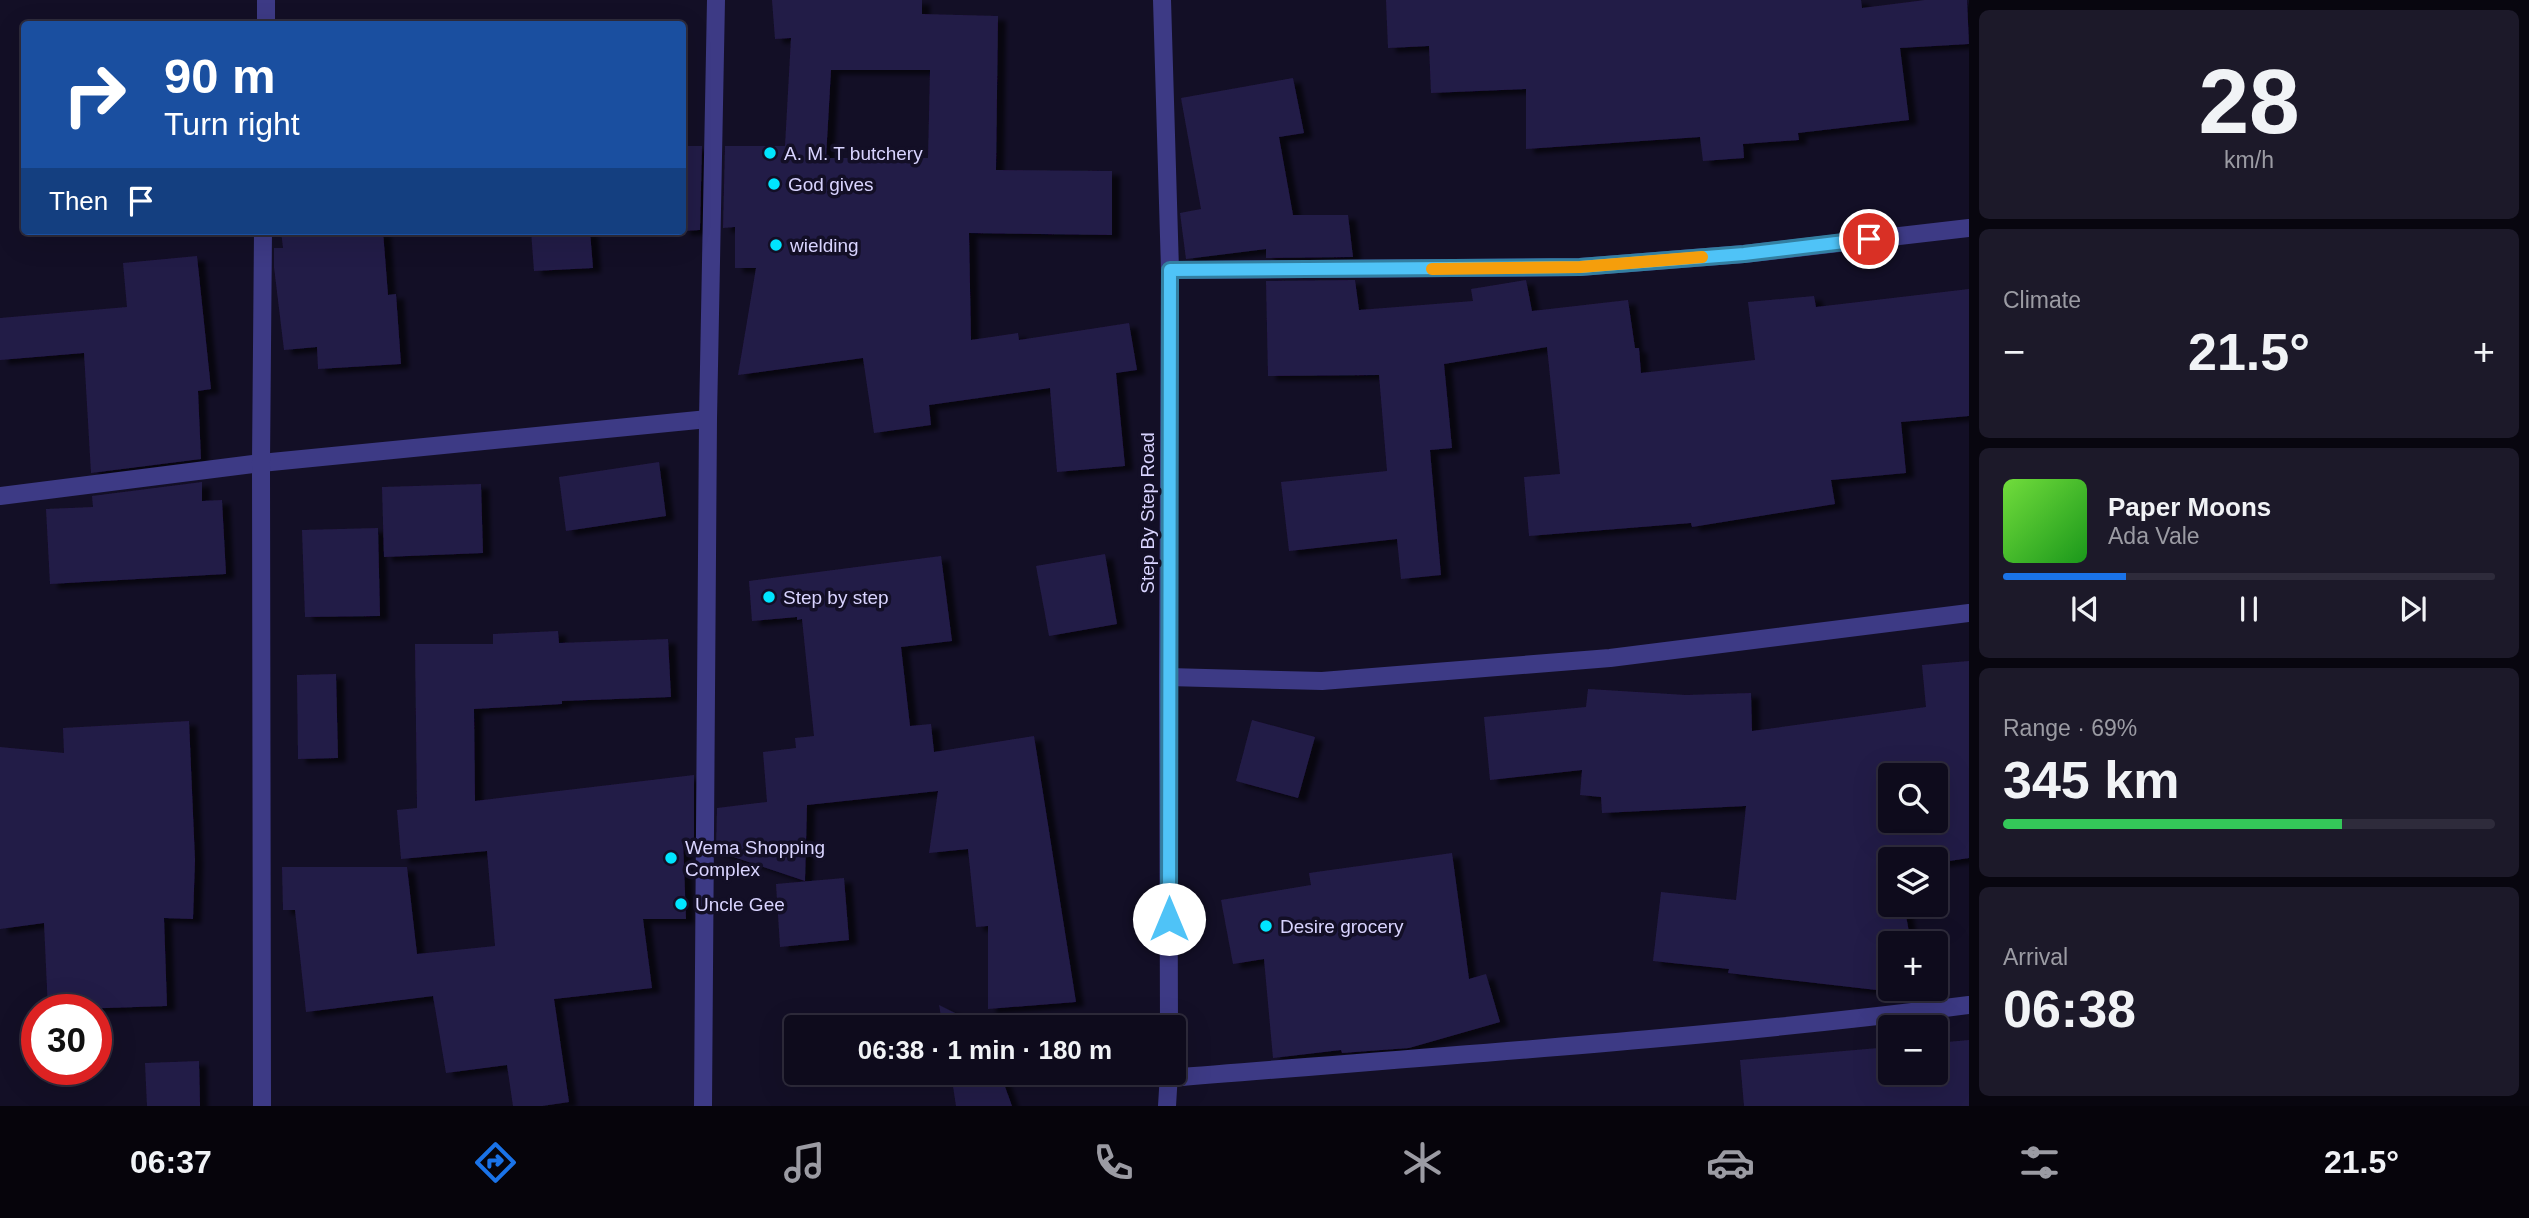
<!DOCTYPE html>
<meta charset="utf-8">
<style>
body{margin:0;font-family:Helvetica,sans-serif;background:#1c1929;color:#f1f3f6;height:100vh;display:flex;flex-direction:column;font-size:26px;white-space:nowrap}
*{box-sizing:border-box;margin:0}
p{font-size:23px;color:#9b9ba3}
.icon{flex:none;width:38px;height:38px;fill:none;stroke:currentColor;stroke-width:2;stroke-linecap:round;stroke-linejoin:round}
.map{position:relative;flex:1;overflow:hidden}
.side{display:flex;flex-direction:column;gap:10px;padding:10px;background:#08060f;width:560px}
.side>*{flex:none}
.guide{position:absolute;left:21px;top:21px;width:665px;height:214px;border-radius:7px;box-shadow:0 7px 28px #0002,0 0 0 2px #2e2b3b;background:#1a4fa0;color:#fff;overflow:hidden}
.tools{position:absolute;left:1878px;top:763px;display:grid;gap:14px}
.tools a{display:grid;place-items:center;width:70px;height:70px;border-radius:7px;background:#0e0b1c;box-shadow:0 7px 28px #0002,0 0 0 2px #2e2b3b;font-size:35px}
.speed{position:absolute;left:21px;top:994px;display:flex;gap:14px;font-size:35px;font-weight:700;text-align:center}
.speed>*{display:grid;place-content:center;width:91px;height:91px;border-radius:50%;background:#0e0b1c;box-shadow:0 7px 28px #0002,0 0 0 2px #2e2b3b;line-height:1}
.speed .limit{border:10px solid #d22;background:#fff;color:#111}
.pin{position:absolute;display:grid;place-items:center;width:60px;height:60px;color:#fff;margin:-30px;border:4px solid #fff;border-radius:50%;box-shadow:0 2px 7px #0007}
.me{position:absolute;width:77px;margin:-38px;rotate:0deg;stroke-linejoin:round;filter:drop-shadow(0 0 5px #0008)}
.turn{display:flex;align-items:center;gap:24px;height:147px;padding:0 28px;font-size:32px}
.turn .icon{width:91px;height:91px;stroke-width:2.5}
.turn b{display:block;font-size:49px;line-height:60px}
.then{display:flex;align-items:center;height:66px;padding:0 28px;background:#0003;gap:14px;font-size:26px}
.big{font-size:52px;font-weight:600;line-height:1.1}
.side .widget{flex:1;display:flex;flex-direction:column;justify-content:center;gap:10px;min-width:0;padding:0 24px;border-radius:10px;background:#1c1929}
.side .dial{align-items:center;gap:0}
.dial b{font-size:91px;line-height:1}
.song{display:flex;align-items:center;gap:21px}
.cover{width:84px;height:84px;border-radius:10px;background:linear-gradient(135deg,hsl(100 70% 55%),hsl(120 70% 35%))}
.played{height:7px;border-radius:4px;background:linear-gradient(90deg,#1a73e8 25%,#2e2b3b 25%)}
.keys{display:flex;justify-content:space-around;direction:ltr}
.heat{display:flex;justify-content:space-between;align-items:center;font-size:38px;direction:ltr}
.charge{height:10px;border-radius:5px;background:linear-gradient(90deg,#34c759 69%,#2e2b3b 0)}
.trip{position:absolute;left:784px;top:1015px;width:402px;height:70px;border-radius:7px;background:#0e0b1c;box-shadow:0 7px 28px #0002,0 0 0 2px #2e2b3b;font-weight:600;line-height:70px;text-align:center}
.tabs{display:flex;height:112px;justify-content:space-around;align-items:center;background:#06040b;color:#9b9ba3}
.tabs .icon{width:49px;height:49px}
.tabs .selected{color:#1a73e8}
.tabs b{font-size:32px;color:#f1f3f6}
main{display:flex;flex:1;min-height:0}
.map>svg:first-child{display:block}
.building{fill:#241b47;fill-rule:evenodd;filter:url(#shadow)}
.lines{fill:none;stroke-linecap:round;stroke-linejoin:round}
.street{stroke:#3d3a85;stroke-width:18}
.route-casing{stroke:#337fa1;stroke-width:18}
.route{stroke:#4fc3f7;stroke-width:12}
.slow{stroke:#f59e0b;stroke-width:12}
.poi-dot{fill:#00e5ff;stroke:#130f26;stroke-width:2.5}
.labels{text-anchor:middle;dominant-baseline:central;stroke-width:7;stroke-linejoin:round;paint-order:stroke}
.poi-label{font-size:19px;fill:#d9d4ff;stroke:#130f26;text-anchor:start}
.street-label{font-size:19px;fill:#d9d4ff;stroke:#130f26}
</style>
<main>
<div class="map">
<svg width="1969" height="1106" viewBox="0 0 1969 1106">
<defs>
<filter id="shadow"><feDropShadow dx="8" dy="4.5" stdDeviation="2" flood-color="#0009"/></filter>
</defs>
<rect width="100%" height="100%" fill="#130f26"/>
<!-- building -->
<g class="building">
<path d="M772,0H922V14L998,16L996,170L1112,171V235L969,233L971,340L1018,333L1019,340L1129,323L1137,370L1116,373L1125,466L1057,472L1050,388L929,405L931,425L874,433L863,358L738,375L756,268H735V227L723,228L725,146H785L791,38L775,39ZM831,70H930L928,158H826Z"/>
<path d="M1386,0H1861L1862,8L1925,0H1967L1969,44L1900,48L1909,120L1798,133L1799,140L1743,144L1744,158L1703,161L1700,137L1526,149V89L1431,93L1429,46L1388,48Z"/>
<path d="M1293,78L1304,133L1279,137L1293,215H1348L1353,257L1266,258V249L1186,259L1180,213L1201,209L1181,98Z"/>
<path d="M682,146H702L700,230L682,231Z"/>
<path d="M281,231H383L388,295L396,294L401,364L318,369L317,347L284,350L274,267V248H283Z"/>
<path d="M531,231H590L593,268L534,271Z"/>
<path d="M197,256L211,389L198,391L201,459L91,473L84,353L0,360V318L127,307L123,263Z"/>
<path d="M1355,280L1359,310L1473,301L1471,289L1526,280L1532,311L1628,300L1635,348H1639L1641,373L1755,360L1748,302L1814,296L1816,307L1969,289V416L1901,422L1906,473L1831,480L1835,504L1692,527L1691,523L1529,536L1524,477L1560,474L1547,347L1444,364L1452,448L1430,450L1441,575L1401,579L1397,539L1289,551L1281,482L1387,471L1379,375L1268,376L1266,281Z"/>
<path d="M659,462L666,516L566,531L559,477Z"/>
<path d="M202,482V501L222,500L226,574L50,584L46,509L93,507L92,496Z"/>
<path d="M481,484L483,553L384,557L382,487Z"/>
<path d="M378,528L380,616L305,617L302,530Z"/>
<path d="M1105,554L1117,624L1049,636L1036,566Z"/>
<path d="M941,556L952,641L901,647L910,726L931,724L934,752L1034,736L1076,1002L988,1009V926L976,927L968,849L929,853L938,791L807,805L805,881L716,851L717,808L767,802L763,752L796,748L795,738L814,736L802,619L797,620V617L752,621L749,581Z"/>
<path d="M558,631L559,643L668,639L671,697L562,701V704L474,709L475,801L694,775V843L683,839L686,919H643L652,988L554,999L569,1102L542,1106H513L507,1065L446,1073L433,996L306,1012L295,910H283L282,867H407L417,954L495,946L487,851L401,859L397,810L417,808L415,644H493V634Z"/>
<path d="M1969,661V858L1936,863V859H1890V905H1904L1911,943H1890V989H1919L1920,995L1728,973L1729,969L1653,961L1661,892L1736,900L1746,806L1602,813L1601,797L1580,795L1582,770L1490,780L1484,717L1586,707L1588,689L1686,695L1751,693L1752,731L1926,707L1922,665ZM1890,775H1936V821H1890Z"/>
<path d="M336,674L338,758L298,759L297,675Z"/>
<path d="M1252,720L1315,737L1298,798L1236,781Z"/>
<path d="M189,721L195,860L193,919L164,918L167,1006L48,1010L44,923L0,929V747L64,753L63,728Z"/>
<path d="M1452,853L1469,979L1486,974L1500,1022L1409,1048L1342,1053L1341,1050L1273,1058L1264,959L1233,964L1221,900L1311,885L1309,873Z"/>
<path d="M844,878L849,940L780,947L776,884Z"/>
<path d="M939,1005L983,1027H943Z"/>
<path d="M1969,1040V1106H1744L1740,1060L1890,1047V1073H1936V1043Z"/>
<path d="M199,1061L200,1106H147L145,1063Z"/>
<path d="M951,1073H1000L1012,1106H956Z"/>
</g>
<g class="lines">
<!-- street -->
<g class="street">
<path d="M1162,0L1170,270L1168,677L1169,1027"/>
<path d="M266,24V0"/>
<path d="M1170,270L1580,267L1744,254L1969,228"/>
<path d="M0,496L261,463L708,419"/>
<path d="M1168,677L1322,681L1610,658L1969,613"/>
<path d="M1169,1078C1436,1056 1704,1039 1969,1005"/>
<path d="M262,1106L261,463L263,231"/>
<path d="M703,1106L708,419L716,0"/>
<path d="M1167,1106L1169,1073"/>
</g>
</g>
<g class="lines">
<!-- route casing -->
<g class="route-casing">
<path id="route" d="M1169,919L1170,270L1580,267L1744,254L1869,239"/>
</g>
<!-- route -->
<use href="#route" class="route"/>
<!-- slow -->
<path class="slow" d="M1432,269L1580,267L1702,257"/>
</g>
<!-- markers -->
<g class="poi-dot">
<circle cx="770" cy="153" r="7"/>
<circle cx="774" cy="184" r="7"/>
<circle cx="776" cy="245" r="7"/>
<circle cx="769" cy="597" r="7"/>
<circle cx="671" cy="858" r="7"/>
<circle cx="681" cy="904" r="7"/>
<circle cx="1266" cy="926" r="7"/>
</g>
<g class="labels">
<!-- poi labels -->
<g class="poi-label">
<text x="784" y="153">A. M. T butchery</text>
<text x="788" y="184">God gives</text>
<text x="790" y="245">wielding</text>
<text x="783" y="597">Step by step</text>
<text x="685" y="847">Wema Shopping<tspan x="685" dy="22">Complex</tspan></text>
<text x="695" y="904">Uncle Gee</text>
<text x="1280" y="926">Desire grocery</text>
</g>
<!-- street labels -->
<g class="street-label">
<text transform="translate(1147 513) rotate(-90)">Step By Step Road</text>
</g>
</g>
</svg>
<div class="tools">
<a><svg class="icon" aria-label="search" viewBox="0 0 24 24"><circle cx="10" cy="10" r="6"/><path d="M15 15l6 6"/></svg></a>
<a><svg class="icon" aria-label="layers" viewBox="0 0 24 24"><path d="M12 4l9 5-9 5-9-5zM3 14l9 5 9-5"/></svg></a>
<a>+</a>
<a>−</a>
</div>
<div class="speed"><div class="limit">30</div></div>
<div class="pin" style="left:1869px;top:239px;background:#d93025"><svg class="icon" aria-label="arrive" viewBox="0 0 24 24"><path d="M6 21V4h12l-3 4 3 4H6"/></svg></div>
<svg class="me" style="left:1169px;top:919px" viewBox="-20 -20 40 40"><circle r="19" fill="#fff"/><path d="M0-13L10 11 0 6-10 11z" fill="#4fc3f7"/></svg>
<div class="trip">06:38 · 1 min · 180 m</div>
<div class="guide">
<div class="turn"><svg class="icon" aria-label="right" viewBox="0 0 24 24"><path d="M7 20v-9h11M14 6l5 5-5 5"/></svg><div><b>90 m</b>Turn right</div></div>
<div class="then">Then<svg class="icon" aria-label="arrive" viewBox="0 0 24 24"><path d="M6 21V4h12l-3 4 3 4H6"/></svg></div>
</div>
</div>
<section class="side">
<div class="widget dial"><b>28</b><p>km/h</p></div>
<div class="widget"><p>Climate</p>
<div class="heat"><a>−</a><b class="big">21.5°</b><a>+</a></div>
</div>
<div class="widget">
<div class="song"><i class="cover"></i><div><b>Paper Moons</b><p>Ada Vale</p></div></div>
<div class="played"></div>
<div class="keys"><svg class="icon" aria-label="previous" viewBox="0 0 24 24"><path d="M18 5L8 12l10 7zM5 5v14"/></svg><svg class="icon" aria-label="pause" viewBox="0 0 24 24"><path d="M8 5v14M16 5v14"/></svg><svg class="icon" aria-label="next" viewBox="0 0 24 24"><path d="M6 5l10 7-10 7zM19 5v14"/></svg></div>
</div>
<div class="widget"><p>Range · 69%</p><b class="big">345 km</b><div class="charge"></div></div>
<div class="widget"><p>Arrival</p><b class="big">06:38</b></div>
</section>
</main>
<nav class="tabs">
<b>06:37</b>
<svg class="icon selected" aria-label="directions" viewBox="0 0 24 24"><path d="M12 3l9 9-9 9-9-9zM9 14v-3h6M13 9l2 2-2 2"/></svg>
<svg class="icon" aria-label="music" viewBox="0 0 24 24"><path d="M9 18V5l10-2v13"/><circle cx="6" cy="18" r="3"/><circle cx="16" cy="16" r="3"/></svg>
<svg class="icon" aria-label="phone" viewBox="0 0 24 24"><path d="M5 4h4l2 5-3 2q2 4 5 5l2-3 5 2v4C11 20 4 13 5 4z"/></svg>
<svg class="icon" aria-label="climate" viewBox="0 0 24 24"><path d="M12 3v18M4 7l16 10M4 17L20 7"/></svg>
<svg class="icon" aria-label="car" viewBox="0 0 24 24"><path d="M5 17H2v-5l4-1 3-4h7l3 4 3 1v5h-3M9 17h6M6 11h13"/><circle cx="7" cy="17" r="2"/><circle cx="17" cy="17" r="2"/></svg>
<svg class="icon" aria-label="filters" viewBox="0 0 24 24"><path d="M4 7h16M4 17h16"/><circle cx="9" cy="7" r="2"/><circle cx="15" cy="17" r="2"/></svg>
<b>21.5°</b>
</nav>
